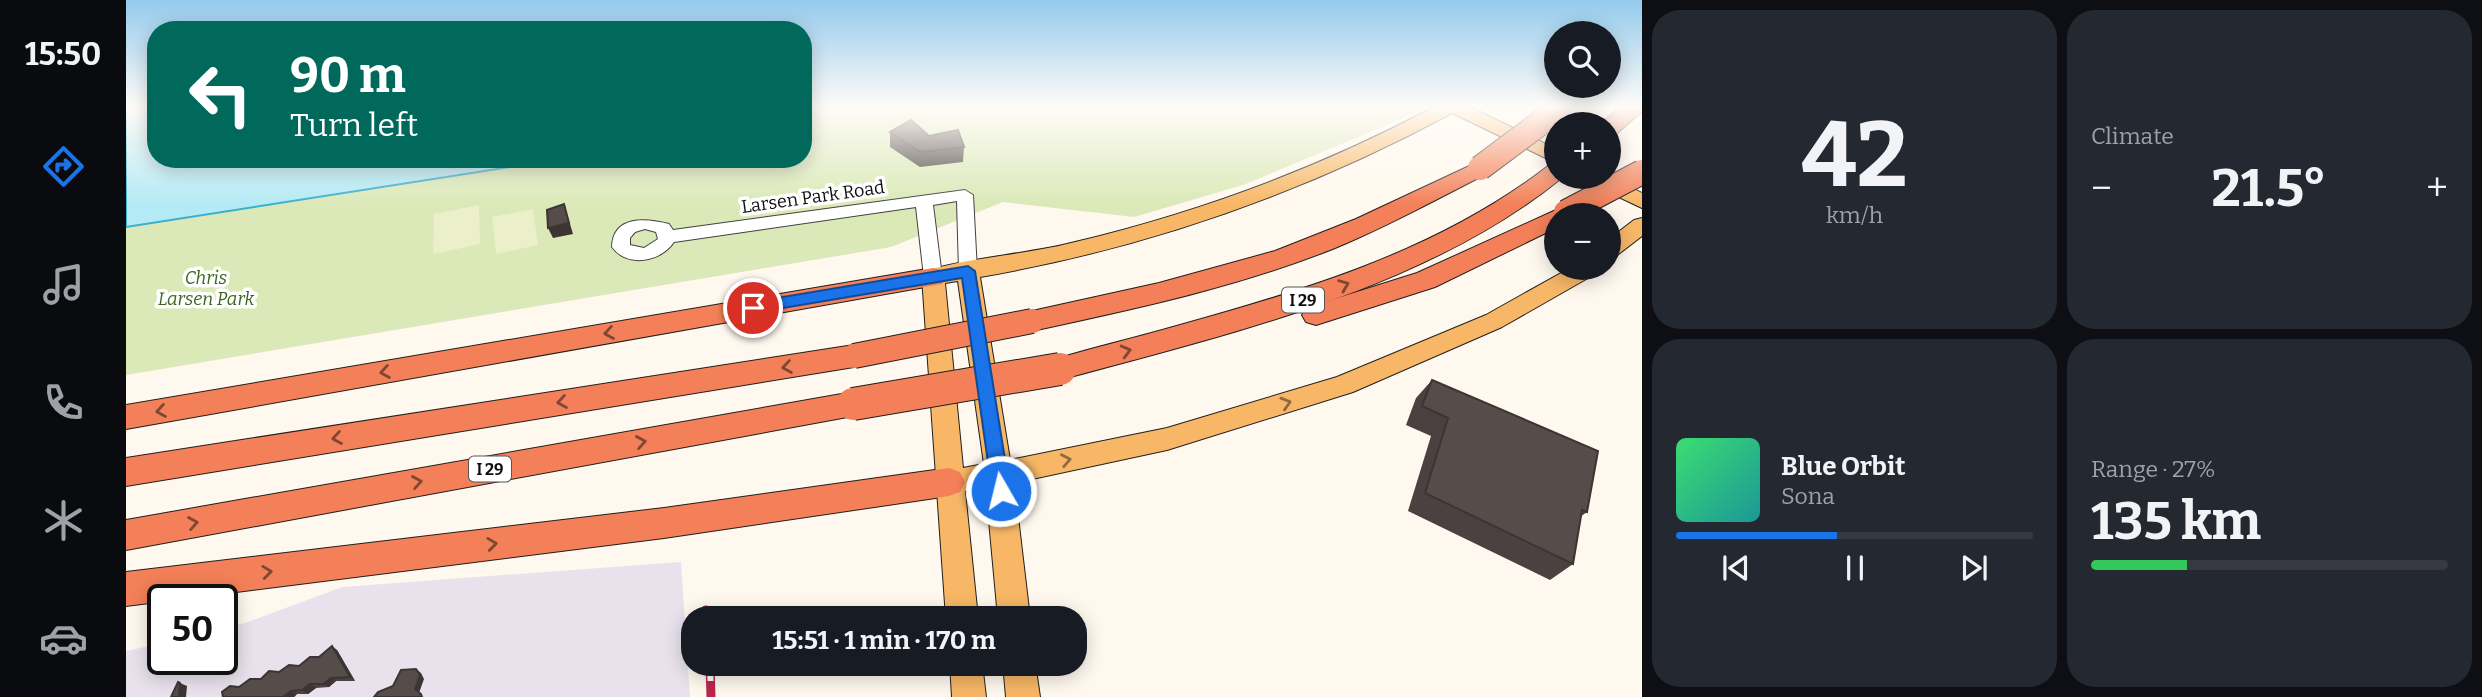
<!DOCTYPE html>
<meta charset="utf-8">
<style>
body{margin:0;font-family:Bitter,serif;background:#242831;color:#f1f3f6;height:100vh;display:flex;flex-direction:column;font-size:26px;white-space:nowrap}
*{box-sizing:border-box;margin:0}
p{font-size:23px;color:#9ea1a6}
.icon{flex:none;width:38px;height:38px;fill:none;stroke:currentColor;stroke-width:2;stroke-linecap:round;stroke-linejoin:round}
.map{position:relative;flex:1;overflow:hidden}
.panel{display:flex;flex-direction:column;gap:10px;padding:10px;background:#0d0f14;width:840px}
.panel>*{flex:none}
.banner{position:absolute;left:21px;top:21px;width:665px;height:147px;border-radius:28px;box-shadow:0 4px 18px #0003;background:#00695c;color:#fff;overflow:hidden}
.buttons{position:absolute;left:1418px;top:21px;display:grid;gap:14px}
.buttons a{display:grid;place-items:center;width:77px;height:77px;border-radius:50%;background:#171b24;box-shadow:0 4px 18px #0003;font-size:35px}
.speed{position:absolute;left:21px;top:584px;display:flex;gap:14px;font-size:35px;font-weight:700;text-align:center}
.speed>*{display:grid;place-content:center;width:91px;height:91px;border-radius:50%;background:#171b24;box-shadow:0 4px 18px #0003;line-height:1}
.speed .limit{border:4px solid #111;border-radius:10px;background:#fff;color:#111}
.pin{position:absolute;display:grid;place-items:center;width:60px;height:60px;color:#fff;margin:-30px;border:4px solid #fff;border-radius:50%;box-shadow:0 2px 7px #0007}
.me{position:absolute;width:77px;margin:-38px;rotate:352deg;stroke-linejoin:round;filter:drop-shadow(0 0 5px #0008)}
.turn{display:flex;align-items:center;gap:24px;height:147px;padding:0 28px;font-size:32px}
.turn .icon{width:91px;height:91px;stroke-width:2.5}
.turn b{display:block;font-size:49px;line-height:60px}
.big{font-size:52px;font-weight:700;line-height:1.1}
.panel .tile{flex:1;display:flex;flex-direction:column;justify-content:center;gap:10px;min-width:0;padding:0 24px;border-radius:28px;background:#242831}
.panel .dial{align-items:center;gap:0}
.dial b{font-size:91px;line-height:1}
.song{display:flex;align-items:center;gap:21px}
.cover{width:84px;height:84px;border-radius:10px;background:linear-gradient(135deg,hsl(140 70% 55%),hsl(180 70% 35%))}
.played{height:7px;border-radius:4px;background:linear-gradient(90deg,#1a73e8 45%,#363941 45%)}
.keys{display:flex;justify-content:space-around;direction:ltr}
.heat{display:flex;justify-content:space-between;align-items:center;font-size:38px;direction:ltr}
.charge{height:10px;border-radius:5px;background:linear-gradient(90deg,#34c759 27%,#363941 0)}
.panel .tiles{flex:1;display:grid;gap:10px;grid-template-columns:repeat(2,1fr)}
.trip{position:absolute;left:555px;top:606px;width:406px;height:70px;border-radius:28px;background:#171b24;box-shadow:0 4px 18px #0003;font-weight:700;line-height:70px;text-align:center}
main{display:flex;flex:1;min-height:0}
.tabs{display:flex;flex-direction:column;width:126px;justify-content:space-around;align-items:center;background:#090b0e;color:#9ea1a6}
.tabs .icon{width:49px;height:49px}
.tabs .current{color:#1a73e8}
.tabs b{font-size:32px;color:#f1f3f6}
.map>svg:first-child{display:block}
.industrial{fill:#e9e2ec}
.green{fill:#dbe9b8}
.pitch{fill:#ebf0ca}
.water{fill:#b4eaf5;stroke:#3bafcc;stroke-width:2}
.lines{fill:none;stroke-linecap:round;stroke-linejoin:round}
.minor-casing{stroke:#414141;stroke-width:2}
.major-casing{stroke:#1f1f1f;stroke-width:2}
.highway-casing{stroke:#1f1f1f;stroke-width:2}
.minor{fill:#fff;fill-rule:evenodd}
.major{fill:#f7b766;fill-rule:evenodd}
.highway{fill:#f38058;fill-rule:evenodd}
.rail-casing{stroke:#bc274c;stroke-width:9}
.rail{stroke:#fff;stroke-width:6;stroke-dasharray:18;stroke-linecap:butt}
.highway-bridge-far1-casing{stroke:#1f1f1f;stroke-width:26;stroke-linecap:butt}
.highway-bridge-casing{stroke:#1f1f1f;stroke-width:34;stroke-linecap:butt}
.highway-bridge-far1{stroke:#f38058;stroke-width:24}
.highway-bridge{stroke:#f38058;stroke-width:32}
.wall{fill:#4a4140}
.shaded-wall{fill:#3c3534}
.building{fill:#564c4a;stroke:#3c3534;stroke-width:2}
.oneway{stroke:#804733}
.oneway2{stroke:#8e6b3e}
.route{fill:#1a73e8;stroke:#114b97;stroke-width:2}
.labels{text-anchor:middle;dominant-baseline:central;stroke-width:7;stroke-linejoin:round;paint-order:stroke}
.shield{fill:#fff;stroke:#565656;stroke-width:2}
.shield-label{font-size:16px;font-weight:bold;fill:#0e0e0e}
.street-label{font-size:18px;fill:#0e0e0e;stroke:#fff}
.park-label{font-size:18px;font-style:italic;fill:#3b651e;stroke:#fff}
</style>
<main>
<nav class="tabs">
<b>15:50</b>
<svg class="icon current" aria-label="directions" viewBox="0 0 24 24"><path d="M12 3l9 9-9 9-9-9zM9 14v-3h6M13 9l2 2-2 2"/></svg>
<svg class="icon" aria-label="music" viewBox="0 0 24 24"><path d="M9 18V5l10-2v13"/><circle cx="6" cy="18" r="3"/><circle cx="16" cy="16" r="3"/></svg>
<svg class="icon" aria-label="phone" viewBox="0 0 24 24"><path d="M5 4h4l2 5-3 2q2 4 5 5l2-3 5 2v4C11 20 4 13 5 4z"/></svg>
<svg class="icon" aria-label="climate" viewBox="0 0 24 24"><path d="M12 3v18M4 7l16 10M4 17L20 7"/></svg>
<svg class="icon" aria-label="car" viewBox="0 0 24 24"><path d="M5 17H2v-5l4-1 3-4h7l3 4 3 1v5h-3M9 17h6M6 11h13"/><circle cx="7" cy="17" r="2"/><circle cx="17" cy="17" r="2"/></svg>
</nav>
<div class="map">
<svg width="1516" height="697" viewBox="0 0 1516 697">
<rect width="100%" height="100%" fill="#fff8ee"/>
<!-- industrial -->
<path class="industrial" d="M555,562L564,697H0V651L37,643V660H96V628L119,623L216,587Z"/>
<!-- green -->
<path class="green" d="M704,107H1296L1287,114L1117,185L1008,217L877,202L765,247L0,375V227L436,159H677V114Z"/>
<!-- pitch -->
<g class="pitch">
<path d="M353,205L354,244L307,254L308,214Z"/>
<path d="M407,209L412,245L370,254L366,217Z"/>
</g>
<!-- water -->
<path class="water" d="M0,107H30V159H436L0,227Z"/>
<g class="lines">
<!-- minor casing -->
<g class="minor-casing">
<path id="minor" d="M839,190L847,195L851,271L848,275H836L833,271L831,201L807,205L816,277L813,281H801L798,277L790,207L548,242C535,262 501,268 486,247C487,215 520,218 543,224L547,230ZM519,229L530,232L532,239L518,248L504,245V238L509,232Z"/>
</g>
<!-- major casing -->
<g class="major-casing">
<g id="major">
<path d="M1308,107H1344L1430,149V163L1326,113C1178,193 1021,248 854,277L884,460L1041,428L1211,377L1360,315L1444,268H1472L1469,274L1376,327L1227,392L1041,450L888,483L904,618H872L860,488L839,491L852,618H820L796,277L799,271C846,257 897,255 945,243C1073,213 1193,168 1308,107ZM832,281L858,464L837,468L819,283Z"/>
<path d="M1482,176L1516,193V208L1461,182L1458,177Z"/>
<path d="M1516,218V236L1490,256L1482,259V240L1508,220Z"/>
<path d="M824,663H856L860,697H826Z"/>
<path d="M877,663H909L914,697H880Z"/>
</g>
</g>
<!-- highway casing -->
<g class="highway-casing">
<g id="highway">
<path d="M1495,107H1516V111L1490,134L1482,135V124H1474Z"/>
<path d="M1354,161L1362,163L1365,168L1362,173C1311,199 1262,226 1209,248C1112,287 1008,309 906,331L896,328L892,321L896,314L906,311L1033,283L1149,251L1230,219Z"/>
<path d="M1430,164V177H1437C1298,290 1104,333 934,380L924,377L920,369L924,361C964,348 1006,339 1047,327C1178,291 1314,250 1422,166Z"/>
<path d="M1430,210L1440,215H1430V228L1309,287L1190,325L1180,322L1176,315L1180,308L1291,273Z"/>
<path d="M807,268L816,270L820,277L816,284L0,429V405Z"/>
<path d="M728,345L738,348L742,356L738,364L728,367L0,486V458Z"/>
<path d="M727,392L737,396L742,404L737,412L727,416L0,550V520Z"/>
<path d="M823,468L834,472L839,482L834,492L823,496L538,538L0,606V572L538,508Z"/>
</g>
</g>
<!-- minor -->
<use href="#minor" class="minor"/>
<!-- major -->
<use href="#major" class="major"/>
<!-- highway -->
<use href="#highway" class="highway"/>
<!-- rail casing -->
<g class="rail-casing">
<g id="rail">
<path d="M580,610L581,618"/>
<path d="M584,663L585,697"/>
</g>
</g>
<!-- rail -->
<use href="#rail" class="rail"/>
<!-- highway-bridge-far1 casing -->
<g class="highway-bridge-far1-casing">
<g id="highway-bridge-far1">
<path d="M1354,168L1436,107"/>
<path d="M1440,212L1516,172"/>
<path d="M728,356L906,321"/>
</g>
</g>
<!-- highway-bridge casing -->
<g class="highway-bridge-casing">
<path id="highway-bridge" d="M727,404L934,369"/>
</g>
<!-- highway-bridge-far1 -->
<use href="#highway-bridge-far1" class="highway-bridge-far1"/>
<!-- highway-bridge -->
<use href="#highway-bridge" class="highway-bridge"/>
</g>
<!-- wall -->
<g class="wall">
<path d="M764,132L803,136L838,147L837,162L794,167L764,147Z"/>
<path d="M1306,380L1461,512L1454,517L1447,564L1424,580L1282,511L1305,436L1280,425L1290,398Z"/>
<path d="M211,650L229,681H210L203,687L190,688L182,694H171L168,697H97L113,687L173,666Z"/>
</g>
<!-- shaded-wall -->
<g class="shaded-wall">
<path d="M438,204L447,234L427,238L422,228Z"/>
<path d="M206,646L211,650L229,681L224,677Z"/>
<path d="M290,669L295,673L298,679L293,693L289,689Z"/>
<path d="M205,678L210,681L203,687L197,684Z"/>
<path d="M54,683L61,686L60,697H53Z"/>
<path d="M184,684L190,688L182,694L176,690Z"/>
<path d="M165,691L171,694L168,697H157Z"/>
</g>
<!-- building -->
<g class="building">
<path d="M785,120L803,136L832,130L838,147L794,152L764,132Z"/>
<path d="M438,204L443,223L422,228L421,210Z"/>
<path d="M1306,380L1472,451L1461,512L1456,510L1447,564L1299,493L1322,418L1296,406Z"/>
<path d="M206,646L224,677L205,678L197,684H184L176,690L165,691L157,697H97L96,692L104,686L113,687L124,679H135L143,671L153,672L163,665L173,666L184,657H193Z"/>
<path d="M290,669L294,675L289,689L295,694L296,697H248L252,692L267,686L275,670Z"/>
<path d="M52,682L54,683L53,697H45Z"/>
</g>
<!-- one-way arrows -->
<defs><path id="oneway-chevron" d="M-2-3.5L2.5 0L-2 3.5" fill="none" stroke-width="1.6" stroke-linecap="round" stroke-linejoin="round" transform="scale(1.75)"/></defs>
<g class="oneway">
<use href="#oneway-chevron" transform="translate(1218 285) rotate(-22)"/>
<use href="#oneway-chevron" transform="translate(483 333) rotate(170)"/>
<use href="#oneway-chevron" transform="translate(1000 351) rotate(-15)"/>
<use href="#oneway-chevron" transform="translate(661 367) rotate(171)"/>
<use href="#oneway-chevron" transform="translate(259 372) rotate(170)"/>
<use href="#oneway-chevron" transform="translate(436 402) rotate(171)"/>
<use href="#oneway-chevron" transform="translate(35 411) rotate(170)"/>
<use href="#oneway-chevron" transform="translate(211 438) rotate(171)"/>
<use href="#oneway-chevron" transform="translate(515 442) rotate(-10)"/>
<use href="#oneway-chevron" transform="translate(291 482) rotate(-10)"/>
<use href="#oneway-chevron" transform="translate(67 523) rotate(-10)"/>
<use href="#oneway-chevron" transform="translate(366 544) rotate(-7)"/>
<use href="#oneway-chevron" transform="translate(141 572) rotate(-7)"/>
</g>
<g class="oneway2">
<use href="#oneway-chevron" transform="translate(1160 403) rotate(-17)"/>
<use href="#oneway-chevron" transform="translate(940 460) rotate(-11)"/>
</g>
<!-- sky -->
<linearGradient id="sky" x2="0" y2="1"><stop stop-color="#93caed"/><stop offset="0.52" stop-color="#fffcf7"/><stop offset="1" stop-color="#fffcf7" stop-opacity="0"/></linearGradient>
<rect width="1516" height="205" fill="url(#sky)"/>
<!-- route -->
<path class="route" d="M842,266L849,271L884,491L881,496L875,499L868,496L866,491L836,278L627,313L620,308L627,302Z"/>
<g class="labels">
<!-- shield labels -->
<g class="shield">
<rect x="1156" y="287.5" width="42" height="25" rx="5"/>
<rect x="343" y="456.5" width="42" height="25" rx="5"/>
</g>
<g class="shield-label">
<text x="1177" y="300">I 29</text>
<text x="364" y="469">I 29</text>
</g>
<!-- street labels -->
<g class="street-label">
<text transform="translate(687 197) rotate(-8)">Larsen Park Road</text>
</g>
<!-- park labels -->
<g class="park-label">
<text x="80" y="278">Chris<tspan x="80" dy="21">Larsen Park</tspan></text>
</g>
</g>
</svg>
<div class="buttons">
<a><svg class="icon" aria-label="search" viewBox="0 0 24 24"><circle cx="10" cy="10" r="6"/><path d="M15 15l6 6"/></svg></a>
<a>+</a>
<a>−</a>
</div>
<div class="speed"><div class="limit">50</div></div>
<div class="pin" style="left:627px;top:308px;background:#d93025"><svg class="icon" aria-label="arrive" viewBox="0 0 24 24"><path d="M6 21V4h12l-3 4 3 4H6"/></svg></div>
<svg class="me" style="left:875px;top:491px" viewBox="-20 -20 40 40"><circle r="17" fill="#1a73e8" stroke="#fff" stroke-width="3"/><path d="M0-11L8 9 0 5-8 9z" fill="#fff"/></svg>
<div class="trip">15:51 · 1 min · 170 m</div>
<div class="banner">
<div class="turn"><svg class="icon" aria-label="left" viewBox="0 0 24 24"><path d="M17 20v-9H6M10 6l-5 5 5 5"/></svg><div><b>90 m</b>Turn left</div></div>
</div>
</div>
<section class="panel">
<div class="tiles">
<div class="tile dial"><b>42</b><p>km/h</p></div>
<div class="tile"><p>Climate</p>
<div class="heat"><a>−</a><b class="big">21.5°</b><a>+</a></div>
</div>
<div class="tile">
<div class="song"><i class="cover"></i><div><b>Blue Orbit</b><p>Sona</p></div></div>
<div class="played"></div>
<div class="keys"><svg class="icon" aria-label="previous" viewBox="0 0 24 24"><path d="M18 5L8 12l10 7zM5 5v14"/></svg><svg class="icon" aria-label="pause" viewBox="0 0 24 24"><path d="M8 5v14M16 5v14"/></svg><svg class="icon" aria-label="next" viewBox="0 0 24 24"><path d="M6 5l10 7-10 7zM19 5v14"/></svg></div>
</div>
<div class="tile"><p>Range · 27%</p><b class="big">135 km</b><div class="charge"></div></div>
</div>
</section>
</main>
